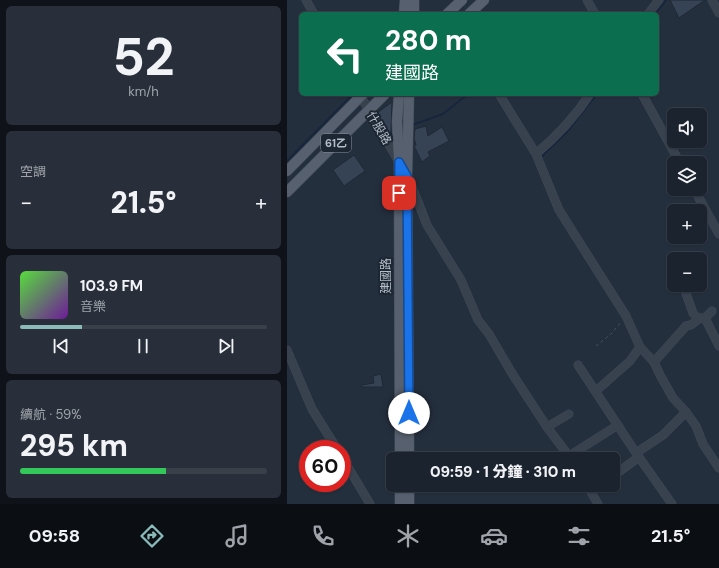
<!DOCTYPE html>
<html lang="zh-TW">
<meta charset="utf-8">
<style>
body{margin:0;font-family:"DM Sans","Noto Sans TC",sans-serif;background:#282f3a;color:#f1f3f6;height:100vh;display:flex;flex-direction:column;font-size:15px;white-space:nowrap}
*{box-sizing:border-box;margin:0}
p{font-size:13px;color:#a0a4aa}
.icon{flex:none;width:22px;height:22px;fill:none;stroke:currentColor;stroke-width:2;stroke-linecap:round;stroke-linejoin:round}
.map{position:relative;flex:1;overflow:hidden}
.side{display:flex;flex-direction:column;gap:6px;padding:6px;background:#0f1319;width:287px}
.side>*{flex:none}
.guide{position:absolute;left:12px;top:12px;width:360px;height:84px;border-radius:6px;box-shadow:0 1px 3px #0004,0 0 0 1px #39404a;background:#0b6e4f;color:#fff;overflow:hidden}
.fabs{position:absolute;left:380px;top:108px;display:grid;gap:8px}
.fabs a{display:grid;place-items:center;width:40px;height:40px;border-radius:6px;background:#1b232e;box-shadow:0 1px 3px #0004,0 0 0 1px #39404a;font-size:20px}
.speed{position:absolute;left:12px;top:440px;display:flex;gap:8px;font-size:20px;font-weight:700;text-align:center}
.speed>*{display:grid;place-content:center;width:52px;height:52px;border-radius:50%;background:#1b232e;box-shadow:0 1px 3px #0004,0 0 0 1px #39404a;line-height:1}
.speed .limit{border:6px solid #d22;background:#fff;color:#111}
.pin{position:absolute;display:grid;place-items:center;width:34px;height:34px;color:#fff;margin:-17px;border-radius:8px;box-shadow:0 2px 6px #0006}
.me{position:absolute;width:44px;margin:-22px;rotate:0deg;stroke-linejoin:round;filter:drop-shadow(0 0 3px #0008)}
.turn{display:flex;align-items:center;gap:14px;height:84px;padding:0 20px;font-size:18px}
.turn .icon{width:52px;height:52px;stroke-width:2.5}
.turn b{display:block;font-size:28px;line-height:34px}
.big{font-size:30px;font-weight:800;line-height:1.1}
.side .card{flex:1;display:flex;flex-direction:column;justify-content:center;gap:6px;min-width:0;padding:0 14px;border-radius:6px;background:#282f3a}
.side .dial{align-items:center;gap:0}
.dial b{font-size:52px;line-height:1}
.song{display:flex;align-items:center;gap:12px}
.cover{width:48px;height:48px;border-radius:6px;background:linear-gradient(135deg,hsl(110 70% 55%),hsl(280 70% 35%))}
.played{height:4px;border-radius:2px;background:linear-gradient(90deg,#8bbbb9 25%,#39404a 25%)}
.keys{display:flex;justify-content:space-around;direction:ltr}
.heat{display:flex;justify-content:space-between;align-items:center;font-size:22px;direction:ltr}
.charge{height:6px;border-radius:3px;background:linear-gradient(90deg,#34c759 59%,#39404a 0)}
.trip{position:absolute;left:99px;top:452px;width:234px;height:40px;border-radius:6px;background:#1b232e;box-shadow:0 1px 3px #0004,0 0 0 1px #39404a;font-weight:800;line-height:40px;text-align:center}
.dock{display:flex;height:64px;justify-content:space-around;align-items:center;background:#0b0e12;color:#a0a4aa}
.dock .icon{width:28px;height:28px}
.dock .on{color:#8bbbb9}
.dock b{font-size:18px;color:#f1f3f6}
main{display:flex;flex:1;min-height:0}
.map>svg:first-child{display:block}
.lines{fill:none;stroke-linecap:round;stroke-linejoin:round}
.stream{stroke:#17263c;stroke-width:2}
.building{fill:#364354;stroke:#1f2835}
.minor-casing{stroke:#414a57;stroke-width:9}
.major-casing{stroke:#414a57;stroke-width:11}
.path{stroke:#3f5557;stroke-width:1;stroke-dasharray:3 3;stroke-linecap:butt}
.minor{stroke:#38414e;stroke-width:8}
.major{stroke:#56606e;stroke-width:10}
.route-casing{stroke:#114b97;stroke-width:10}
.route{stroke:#1a73e8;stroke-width:7}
.labels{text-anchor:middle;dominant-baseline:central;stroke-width:4;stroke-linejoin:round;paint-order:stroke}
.shield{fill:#1d2633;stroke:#878f9c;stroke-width:1}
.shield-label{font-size:11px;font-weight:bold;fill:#b4bcc9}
.street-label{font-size:12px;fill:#b4bcc9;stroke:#1d2633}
</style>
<main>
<section class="side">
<div class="card dial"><b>52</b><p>km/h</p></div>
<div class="card"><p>空調</p>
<div class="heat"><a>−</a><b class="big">21.5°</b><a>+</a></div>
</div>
<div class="card">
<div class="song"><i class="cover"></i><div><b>103.9 FM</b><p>音樂</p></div></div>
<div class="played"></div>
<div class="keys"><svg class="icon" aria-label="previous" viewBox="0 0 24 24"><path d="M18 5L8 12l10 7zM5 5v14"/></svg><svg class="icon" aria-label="pause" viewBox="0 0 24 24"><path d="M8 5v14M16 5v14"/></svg><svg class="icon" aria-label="next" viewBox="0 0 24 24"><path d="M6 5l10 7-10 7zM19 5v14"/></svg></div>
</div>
<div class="card"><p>續航 · 59%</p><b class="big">295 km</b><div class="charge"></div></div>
</section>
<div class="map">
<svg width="432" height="504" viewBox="0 0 432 504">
<rect width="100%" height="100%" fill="#242f3e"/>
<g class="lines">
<!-- stream -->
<g class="stream">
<path d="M368,14L379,0"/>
<path d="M125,125L156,114L181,94"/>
<path d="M99,136L107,133"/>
<path d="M254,157L280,132L310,94"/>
<path d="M0,161L66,94"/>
</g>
</g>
<!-- building -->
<g class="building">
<path d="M383,0H418L392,18Z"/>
<path d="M105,102L104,132L102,133L90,113Z"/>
<path d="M139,126L141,136L155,127L162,141L141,152L143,156L135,162L127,146L129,145L127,138L128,129Z"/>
<path d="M67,155L78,171L57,186L46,170Z"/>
<path d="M94,374L96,387H75V385L87,383L86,376Z"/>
</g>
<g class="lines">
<!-- minor casing -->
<g class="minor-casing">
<g id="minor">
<path d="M19,0L27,14"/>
<path d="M300,0L308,14"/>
<path d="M425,0L432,13"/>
<path d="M361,14L372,0"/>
<path d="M72,94L82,110L112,162"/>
<path d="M212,94L249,154L272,210L339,316L353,347L367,362L373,375L386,398L399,412L409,426L416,444L432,468"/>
<path d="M355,94L393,163"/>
<path d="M249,154C270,136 288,117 303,94"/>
<path d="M122,179L140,225L174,280L191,320L202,334L226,375L260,427L284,459"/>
<path d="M407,189L432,234"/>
<path d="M386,273L387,275"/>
<path d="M396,285L406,313L410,318H415L419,320L432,346"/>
<path d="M417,319L425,311"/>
<path d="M0,350L25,409L50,449"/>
<path d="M367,362L399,326L404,325L413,318"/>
<path d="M291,365L349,453L385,504"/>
<path d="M309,391L343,361L353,347"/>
<path d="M260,427L282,414"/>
<path d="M349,453L376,435L399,412"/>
<path d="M282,456L331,425"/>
<path d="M55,457L83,504"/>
<path d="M312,459L314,458"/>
<path d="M326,476L352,457"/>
<path d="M300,485L311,504"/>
</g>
</g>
<!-- major casing -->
<g class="major-casing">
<g id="major">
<path d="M117,14L118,0"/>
<path d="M127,14V0"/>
<path d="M160,14L175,0"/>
<path d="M182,14L197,0"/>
<path d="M112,94L110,121L112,162L113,459"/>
<path d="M0,171L76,94"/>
<path d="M0,192L98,94"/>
<path d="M122,459L120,176L122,94"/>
<path d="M113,485V504"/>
<path d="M122,485V504"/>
</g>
</g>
<!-- path -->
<path class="path" d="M309,346L324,334L334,322"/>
<!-- minor -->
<use href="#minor" class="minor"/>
<!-- major -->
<use href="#major" class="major"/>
</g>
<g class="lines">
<!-- route casing -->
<g class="route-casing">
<path id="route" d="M112,193V162L120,176L122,413"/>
</g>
<!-- route -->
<use href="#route" class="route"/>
</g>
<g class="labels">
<!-- shield labels -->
<rect class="shield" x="34" y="134" width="30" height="18" rx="3"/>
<g class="shield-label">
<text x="49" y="143">61乙</text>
</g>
<!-- street labels -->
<g class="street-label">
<text transform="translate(92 128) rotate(60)">什股路</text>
<text transform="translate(99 276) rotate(-90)">建國路</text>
</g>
</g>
</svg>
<div class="fabs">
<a><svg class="icon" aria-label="sound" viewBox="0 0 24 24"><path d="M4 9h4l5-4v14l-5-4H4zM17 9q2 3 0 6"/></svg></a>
<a><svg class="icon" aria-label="layers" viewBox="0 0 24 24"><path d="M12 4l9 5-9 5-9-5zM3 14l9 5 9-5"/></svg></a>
<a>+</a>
<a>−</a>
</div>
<div class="speed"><div class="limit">60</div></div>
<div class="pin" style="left:112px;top:193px;background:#d93025"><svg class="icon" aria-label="arrive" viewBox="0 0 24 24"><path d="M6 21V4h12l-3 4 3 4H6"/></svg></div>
<svg class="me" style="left:122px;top:413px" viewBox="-20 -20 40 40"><circle r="19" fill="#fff"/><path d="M0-13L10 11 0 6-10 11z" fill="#1a73e8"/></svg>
<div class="trip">09:59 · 1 分鐘 · 310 m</div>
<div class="guide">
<div class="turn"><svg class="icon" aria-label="left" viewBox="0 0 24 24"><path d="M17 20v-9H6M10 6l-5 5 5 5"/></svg><div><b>280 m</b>建國路</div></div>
</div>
</div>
</main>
<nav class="dock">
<b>09:58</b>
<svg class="icon on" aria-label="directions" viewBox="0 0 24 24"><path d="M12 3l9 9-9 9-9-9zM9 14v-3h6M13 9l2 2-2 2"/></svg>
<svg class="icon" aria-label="music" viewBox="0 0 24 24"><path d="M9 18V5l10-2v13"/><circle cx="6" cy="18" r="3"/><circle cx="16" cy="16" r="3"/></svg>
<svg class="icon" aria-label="phone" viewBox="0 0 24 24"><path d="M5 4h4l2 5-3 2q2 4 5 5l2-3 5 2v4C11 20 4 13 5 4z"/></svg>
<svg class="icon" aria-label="climate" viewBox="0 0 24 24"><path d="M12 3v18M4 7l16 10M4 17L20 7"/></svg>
<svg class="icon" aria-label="car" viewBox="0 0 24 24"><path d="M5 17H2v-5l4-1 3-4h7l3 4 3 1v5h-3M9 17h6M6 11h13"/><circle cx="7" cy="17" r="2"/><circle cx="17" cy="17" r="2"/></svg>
<svg class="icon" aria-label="filters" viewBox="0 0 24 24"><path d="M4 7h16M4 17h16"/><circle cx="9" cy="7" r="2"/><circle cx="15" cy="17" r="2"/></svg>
<b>21.5°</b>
</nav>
